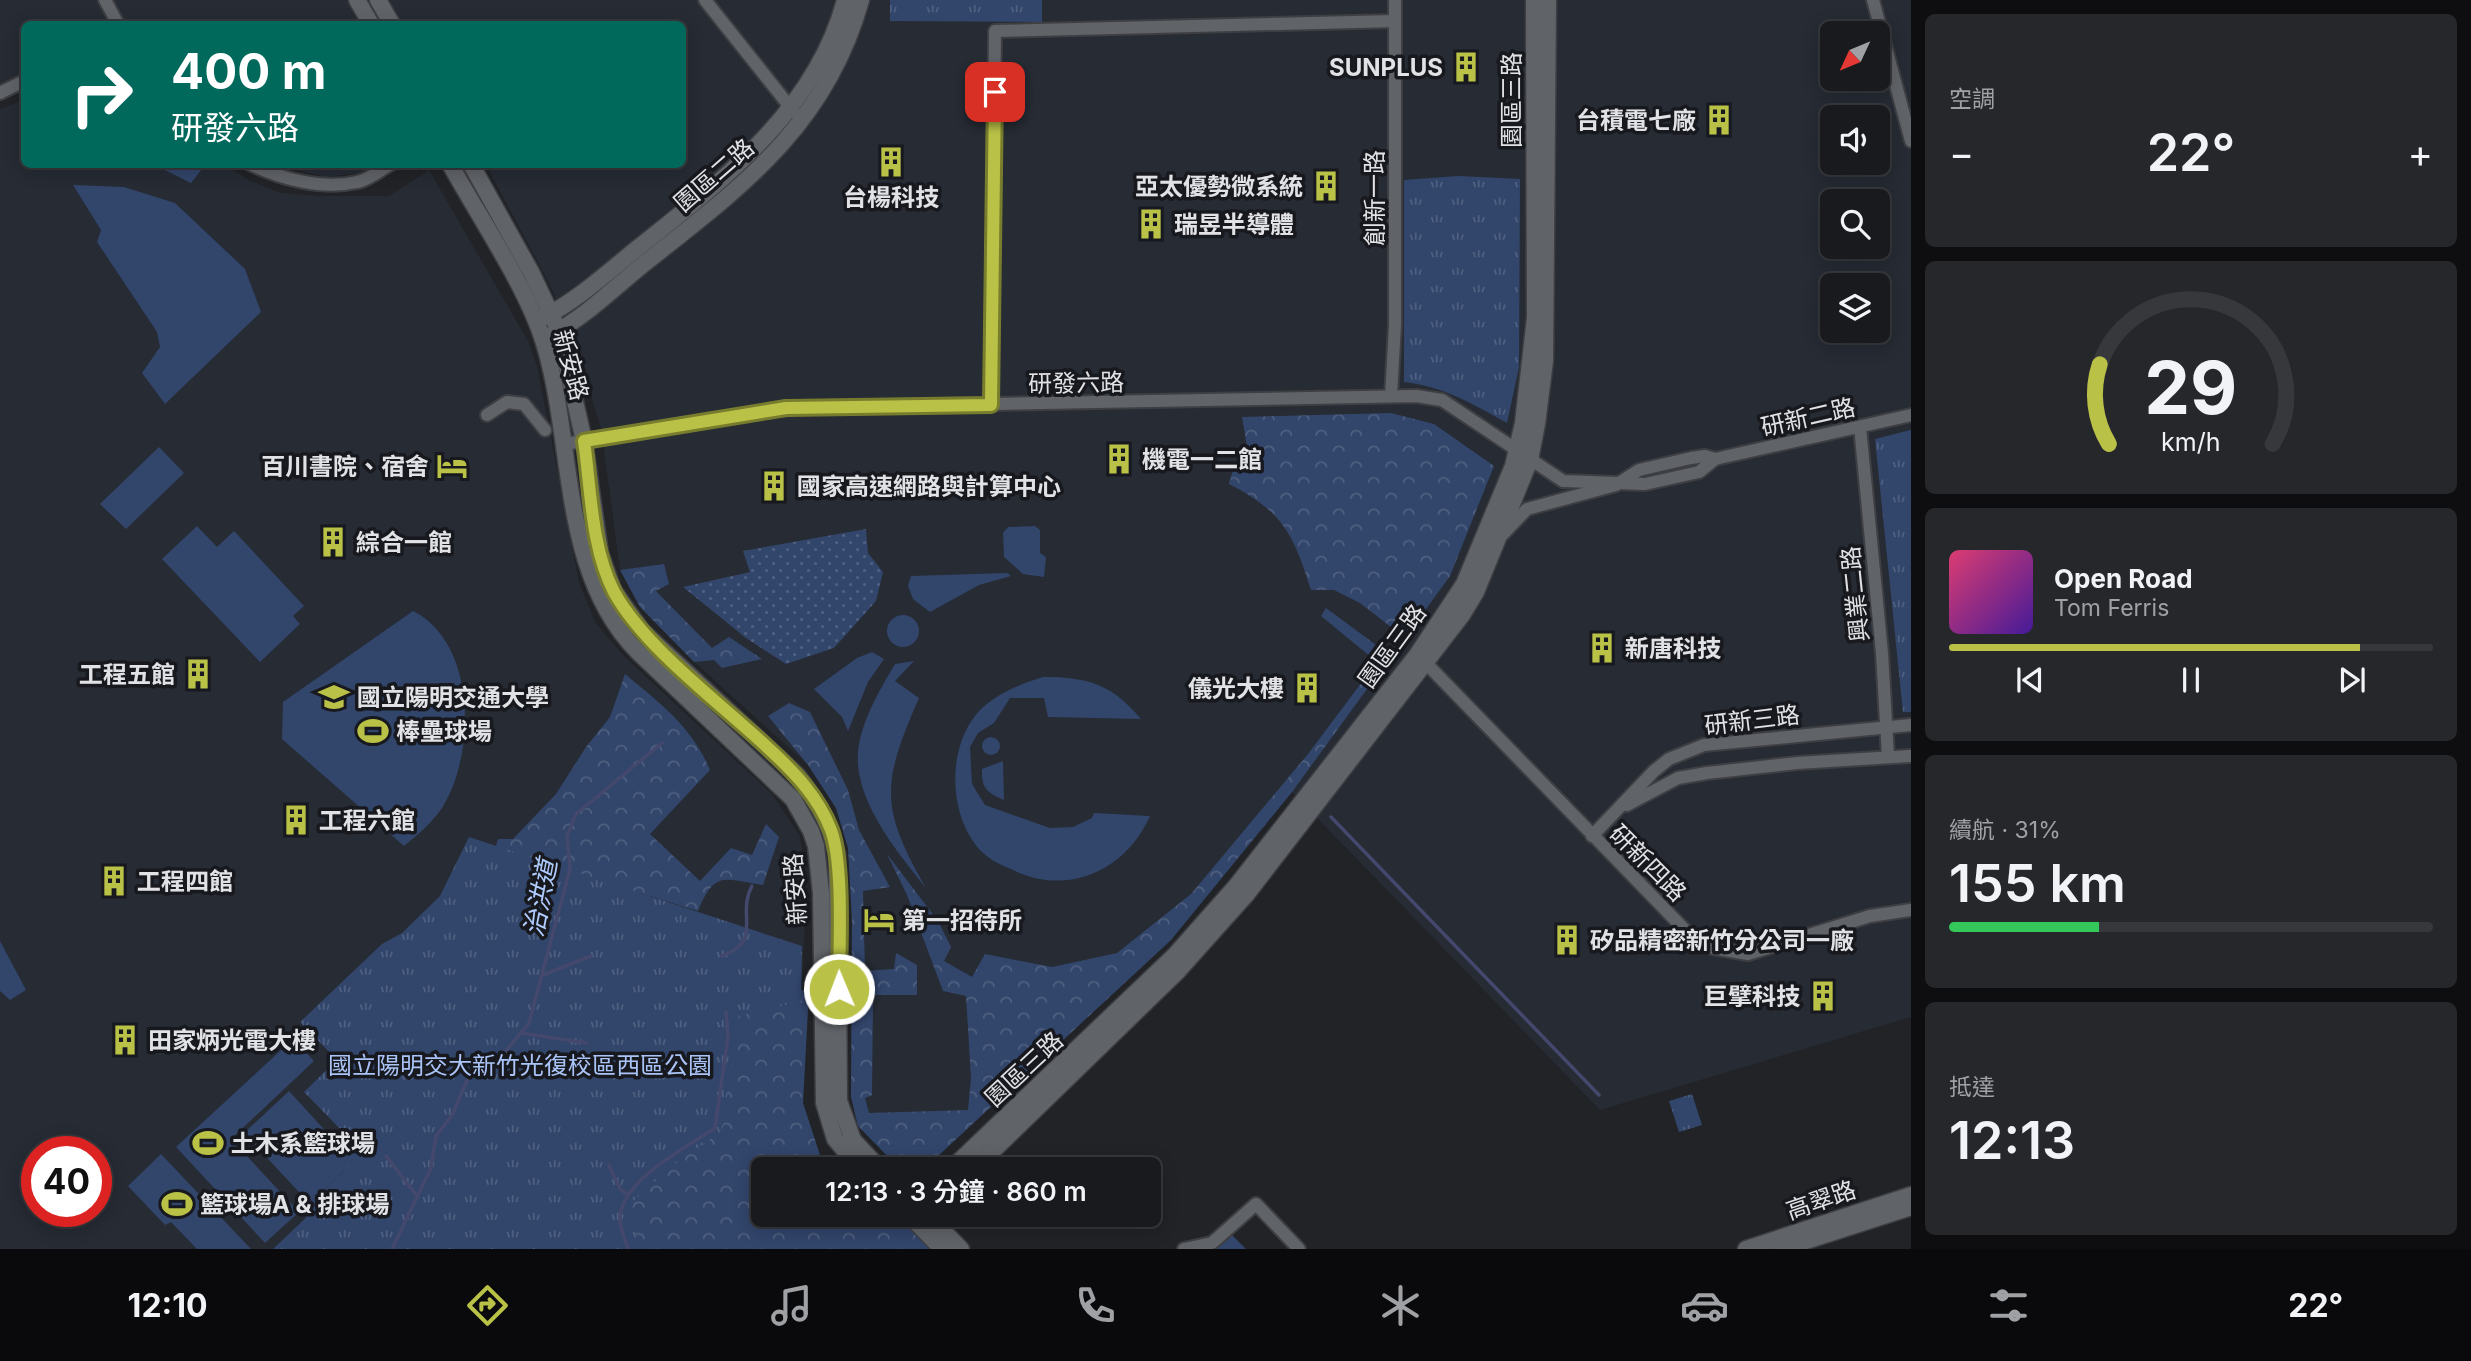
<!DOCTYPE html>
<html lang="zh-TW">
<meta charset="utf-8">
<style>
body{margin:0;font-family:Inter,"Noto Sans TC",sans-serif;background:#26272a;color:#f1f3f6;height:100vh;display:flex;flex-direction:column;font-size:26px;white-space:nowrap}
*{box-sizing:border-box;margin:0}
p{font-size:23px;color:#9fa1a4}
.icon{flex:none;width:38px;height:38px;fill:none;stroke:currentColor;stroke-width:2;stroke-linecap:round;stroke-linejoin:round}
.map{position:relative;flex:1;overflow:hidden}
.drawer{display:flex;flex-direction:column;gap:14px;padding:14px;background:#0e0e10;width:560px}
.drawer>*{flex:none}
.hud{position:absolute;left:21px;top:21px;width:665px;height:147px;border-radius:10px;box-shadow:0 4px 18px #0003,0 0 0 2px #37383b;background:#00695c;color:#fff;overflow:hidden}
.needle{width:46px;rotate:226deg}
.buttons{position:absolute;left:1820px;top:21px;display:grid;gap:14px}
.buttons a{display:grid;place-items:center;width:70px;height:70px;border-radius:10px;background:#191a1d;box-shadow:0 4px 18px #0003,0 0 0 2px #37383b;font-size:35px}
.speed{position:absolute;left:21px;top:1136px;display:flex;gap:14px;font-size:35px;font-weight:700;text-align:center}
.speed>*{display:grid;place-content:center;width:91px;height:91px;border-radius:50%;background:#191a1d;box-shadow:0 4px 18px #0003,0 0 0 2px #37383b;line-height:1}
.speed .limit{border:10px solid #d22;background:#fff;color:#111}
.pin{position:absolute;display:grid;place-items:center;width:60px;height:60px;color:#fff;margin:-30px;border-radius:14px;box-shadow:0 4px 10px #0006}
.me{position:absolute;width:77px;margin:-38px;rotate:359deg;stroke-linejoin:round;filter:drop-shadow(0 0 5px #0008)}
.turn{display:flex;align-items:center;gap:24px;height:147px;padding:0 35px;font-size:32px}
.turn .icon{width:91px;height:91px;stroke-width:2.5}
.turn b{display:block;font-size:49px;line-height:60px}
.big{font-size:52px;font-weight:600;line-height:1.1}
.drawer .widget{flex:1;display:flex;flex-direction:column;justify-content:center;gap:10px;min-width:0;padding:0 24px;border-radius:10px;background:#26272a}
.drawer .dial{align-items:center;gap:0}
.dial svg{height:182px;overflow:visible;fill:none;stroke:#37383b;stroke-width:7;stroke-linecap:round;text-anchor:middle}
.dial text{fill:#f1f3f6;stroke:none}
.song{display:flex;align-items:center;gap:21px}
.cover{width:84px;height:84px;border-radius:10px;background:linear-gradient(135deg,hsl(340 70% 55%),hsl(260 70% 35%))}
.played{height:7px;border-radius:4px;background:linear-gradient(90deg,#b9c146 85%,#37383b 85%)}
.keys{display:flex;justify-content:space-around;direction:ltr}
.heat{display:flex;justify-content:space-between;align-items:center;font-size:38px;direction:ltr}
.charge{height:10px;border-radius:5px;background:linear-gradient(90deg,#34c759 31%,#37383b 0)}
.trip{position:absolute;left:751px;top:1157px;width:410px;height:70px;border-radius:10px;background:#191a1d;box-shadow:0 4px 18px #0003,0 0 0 2px #37383b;font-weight:600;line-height:70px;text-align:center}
.tab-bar{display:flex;height:112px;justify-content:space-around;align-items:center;background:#0a0a0c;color:#9fa1a4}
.tab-bar .icon{width:49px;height:49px}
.tab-bar .selected{color:#b9c146}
.tab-bar b{font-size:32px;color:#f1f3f6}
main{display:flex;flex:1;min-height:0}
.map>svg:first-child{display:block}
.built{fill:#262b34;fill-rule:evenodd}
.grass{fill:#32456b}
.forest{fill:url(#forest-crowns)}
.park{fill:url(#park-tufts)}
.garden{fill:url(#garden-dots)}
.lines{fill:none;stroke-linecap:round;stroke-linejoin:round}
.stream{stroke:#44486d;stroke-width:3.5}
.minor-casing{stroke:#3e3f43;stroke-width:16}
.tertiary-casing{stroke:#3e3f43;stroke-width:19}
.minor{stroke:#606368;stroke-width:12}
.tertiary{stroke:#606368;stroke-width:16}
.route-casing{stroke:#787d2e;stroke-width:18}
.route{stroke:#b9c146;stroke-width:12}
.labels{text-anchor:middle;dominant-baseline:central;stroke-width:7;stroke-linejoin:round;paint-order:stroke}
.poi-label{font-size:24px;font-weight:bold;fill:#e1e2e5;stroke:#17191e;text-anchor:start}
.street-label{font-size:24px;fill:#e1e2e5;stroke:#17191e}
.park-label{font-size:24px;fill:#aac4f7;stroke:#17191e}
.water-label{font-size:26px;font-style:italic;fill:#b0cbfd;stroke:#17191e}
</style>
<main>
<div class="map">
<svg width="1911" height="1249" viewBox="0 0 1911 1249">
<defs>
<pattern id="forest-crowns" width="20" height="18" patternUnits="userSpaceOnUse" patternTransform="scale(1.75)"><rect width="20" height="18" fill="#32456b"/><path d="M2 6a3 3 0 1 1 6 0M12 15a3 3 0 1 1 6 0" fill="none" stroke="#4f6080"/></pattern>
<pattern id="park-tufts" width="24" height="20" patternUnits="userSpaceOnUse" patternTransform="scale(1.75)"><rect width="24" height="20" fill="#32456b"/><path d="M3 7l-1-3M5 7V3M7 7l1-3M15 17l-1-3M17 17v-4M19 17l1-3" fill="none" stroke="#4f6080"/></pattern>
<pattern id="garden-dots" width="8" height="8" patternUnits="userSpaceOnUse" patternTransform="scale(1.75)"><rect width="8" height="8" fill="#32456b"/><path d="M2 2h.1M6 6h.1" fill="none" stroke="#4f6080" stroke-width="1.8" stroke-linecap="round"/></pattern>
</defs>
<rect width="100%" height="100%" fill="#212327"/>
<!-- built -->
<g class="built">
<path d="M0,0H1911V1017L1600,1110L1292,792L1171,940L924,1169H900L858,1126L851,1097L852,921L848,848L836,808L808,765L694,662L640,607L620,570L601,428L574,342L550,285L486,165L682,164V24H24V91L0,100ZM1832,33H1878V79H1832ZM1832,117H1878V163H1832ZM1832,201H1878V247H1832ZM1832,285H1878V331H1832Z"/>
<path d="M24,100V164L225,165L250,181L281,193L322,196H389L429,170L528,341L537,366L579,582L595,622L623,655L772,794L800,836L807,879L801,1001L638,1249H0V109ZM37,1152H96V1211H37Z"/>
<path d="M277,165H375L359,173L326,177Z"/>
</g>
<!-- grass -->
<g class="grass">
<path d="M155,165H205L191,183Z"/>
<path d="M73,185L124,187L175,203L245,269L261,312L165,404L142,373L160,347L157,332L97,242L101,230Z"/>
<path d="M159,447L184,473L126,529L100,504Z"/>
<path d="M197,526L217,547L234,531L304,606L293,616L300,624L260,662L162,559Z"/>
<path d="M1035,526L1040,530V553L1046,557L1044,577L1023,574L1004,557L1003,533L1008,527Z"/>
<path d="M1007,573L1011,576L979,585L930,612L913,599L908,586L911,576Z"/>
<path d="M413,611C475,642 475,746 447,799C438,818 420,833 404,846L282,739L283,702Z"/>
<circle cx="903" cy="631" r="16"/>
<path d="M872,652L884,659L868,682L848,731L842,717L814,689L857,658Z"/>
<path d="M914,661L895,681L919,698C882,783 879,806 926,888C899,854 862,810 858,765C855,731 878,693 895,664Z"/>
<path d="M1043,677C1088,677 1112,684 1141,719L1048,717L1044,698H1010L994,723L978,733L970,747L972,784L985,805L1050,828L1073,827L1092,818L1094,813L1150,816C1126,870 1069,897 1013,870C1001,865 990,860 981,851C947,815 946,743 982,708C1000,692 1021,684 1043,677Z"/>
<circle cx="991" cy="746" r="9"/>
<path d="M1003,761L1004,800C987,793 981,788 982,769Z"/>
<path d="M0,941L26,990L10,1000L0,991Z"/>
<path d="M293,1039L314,1061L231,1139L299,1212L265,1243L176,1147Z"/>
<path d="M289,1091L354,1162L309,1203L244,1133Z"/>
<path d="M161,1154L251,1249H197L171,1222L165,1225L128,1186Z"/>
</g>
<!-- forest -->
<g class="forest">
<path d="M1391,413L1434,424L1494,466L1450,576L1405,638L1360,603L1334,590H1311C1293,533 1283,512 1229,484L1234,466L1249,458L1242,417Z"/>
<path d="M664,564L669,584L656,591L712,648L729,637L762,659L722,668L714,660L694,662L640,607L620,570Z"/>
<path d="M1326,608L1391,656L1292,792L1171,940L924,1169H900L858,1126L851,1097L852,921L848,848L836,808L808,765L768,716L789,703L810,712L848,790L859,830L890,887L863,891L865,971L894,969L896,953L917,965V995H873L872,1095L865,1098L869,1113L968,1110L971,1078L966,996L943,991L907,895L887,854L938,921L951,947L944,961L972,977L985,954L1052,967L1117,953L1191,894L1308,754L1377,662L1321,616Z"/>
<path d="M625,674C660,703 692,727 710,770L650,834L700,881L731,848L752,855L766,824L779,837L763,885C723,879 715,870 698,911L643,894L490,865L498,839H513L556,794L586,747L610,717Z"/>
<path d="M687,978L809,991L803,1103L820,1155L839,1169H763V1214L897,1215L931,1249H335L350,1142Z"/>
</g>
<!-- park -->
<g class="park">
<path d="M890,0H1042V22L890,21Z"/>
<path d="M1458,176L1520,179L1519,367L1507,423C1473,404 1443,386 1404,382V180Z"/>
<path d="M1911,430V712H1903L1875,439Z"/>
<path d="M469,837L802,946L801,1001L739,1016L722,1131L673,1165L631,1203L638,1249H273L312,1212L309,1203L354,1162L345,1134L304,1092L337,1060L300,1022L382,944L402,933L440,896Z"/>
<path d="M1692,1094L1702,1125L1679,1132L1669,1101Z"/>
<path d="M1230,1233L1246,1249H1206Z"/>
</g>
<!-- garden -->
<path class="garden" d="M866,529L868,553L883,572L876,601L834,648L786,664L746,638L683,587L750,572L743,551Z"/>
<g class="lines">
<!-- stream -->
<g class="stream">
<path d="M1331,817L1599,1095"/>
<path d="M722,956C764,941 736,915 752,886"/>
<path d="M543,975L591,956"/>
<path d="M521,1033L587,1043"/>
<path d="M386,1156L417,1196"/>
<path d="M609,1165L620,1189L628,1195"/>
<path d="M392,1249L431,1168L436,1136L452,1115L469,1076L501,1057L529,1023L570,869L567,836L576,814L662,743"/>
<path d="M628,1249C625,1239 619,1227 620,1217C623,1179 686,1148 715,1128L728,1036L726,1012"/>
</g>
<!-- minor casing -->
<g class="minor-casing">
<g id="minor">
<path d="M105,0L118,24"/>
<path d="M705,0L794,112"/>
<path d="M1873,0L1911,141"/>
<path d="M0,93L24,81"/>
<path d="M250,164C281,179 323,190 357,182C369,180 380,170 391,164"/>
<path d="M1391,396L1395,325V0"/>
<path d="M991,405L995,31L1395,21"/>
<path d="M487,415L507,402L524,404L545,430"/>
<path d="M1860,427L1882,653L1888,757"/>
<path d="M565,444L786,408L1416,396L1442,400L1563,481L1645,484L1699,472L1715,459L1911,415"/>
<path d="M1502,535L1527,509L1616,485L1639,470L1691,458L1705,456L1715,459"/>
<path d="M1420,657L1686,931L1713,948L1748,954L1870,916L1911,910"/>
<path d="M1627,805L1678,778L1707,773L1797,763L1911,756"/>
<path d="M1592,836L1654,771L1669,759L1704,745L1911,725"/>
<path d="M1184,1249L1212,1243L1256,1204L1299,1249"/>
</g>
</g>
<!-- tertiary casing -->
<g class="tertiary-casing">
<g id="tertiary">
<path d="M357,0L371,24"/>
<path d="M378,0L392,24"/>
<path d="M450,164C479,217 527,287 544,343C575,444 559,572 638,652L793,799L811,831L816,846L821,893L824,1103L835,1139L860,1169"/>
<path d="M471,164L531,272L559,331L584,441L600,553L613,590L642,631L797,775C816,800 830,823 837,854L839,1101L853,1140L880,1169"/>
<path d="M544,317C578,300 609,271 639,247C723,180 816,110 845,0"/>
<path d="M551,335C585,317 615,287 645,263C741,187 826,126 861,0"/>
<path d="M951,1169L1175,955L1237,885L1417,655L1464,584L1513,466L1523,423L1535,318L1534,0"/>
<path d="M974,1169L1178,971L1246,895L1462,615L1476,592L1530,460L1537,424L1545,361L1548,0"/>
<path d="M908,1214L942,1249"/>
<path d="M927,1214L961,1249"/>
<path d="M1746,1249L1911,1195"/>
<path d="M1781,1249L1911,1207"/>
</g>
</g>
<!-- minor -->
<use href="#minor" class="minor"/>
<!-- tertiary -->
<use href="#tertiary" class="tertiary"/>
</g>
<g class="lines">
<!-- route casing -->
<g class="route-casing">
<path id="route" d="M839,989C839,949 844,865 831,830C818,796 793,771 767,747C719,702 645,648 614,592C591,548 591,489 584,441L786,408L991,405L995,92"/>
</g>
<!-- route -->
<use href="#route" class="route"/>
</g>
<!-- icons -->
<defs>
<g id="building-bare" transform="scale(2.415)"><path d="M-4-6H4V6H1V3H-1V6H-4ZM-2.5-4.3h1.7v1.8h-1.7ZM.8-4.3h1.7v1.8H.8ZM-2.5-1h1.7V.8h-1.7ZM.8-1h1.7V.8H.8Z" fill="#b9c146" stroke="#17191e" stroke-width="2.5" paint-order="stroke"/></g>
<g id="hotel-bare" transform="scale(2.415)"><path d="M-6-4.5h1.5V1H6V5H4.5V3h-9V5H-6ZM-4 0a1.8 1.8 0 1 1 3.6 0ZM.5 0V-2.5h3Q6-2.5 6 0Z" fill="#b9c146" stroke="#17191e" stroke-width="2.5" paint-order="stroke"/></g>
<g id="university-bare" transform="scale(2.415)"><path d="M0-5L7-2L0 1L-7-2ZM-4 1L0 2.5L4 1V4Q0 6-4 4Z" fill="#b9c146" stroke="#17191e" stroke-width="2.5" paint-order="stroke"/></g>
<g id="stadium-bare" transform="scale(2.415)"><path d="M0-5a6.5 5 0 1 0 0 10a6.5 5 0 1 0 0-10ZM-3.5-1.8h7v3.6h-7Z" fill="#b9c146" stroke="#17191e" stroke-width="2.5" paint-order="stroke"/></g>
</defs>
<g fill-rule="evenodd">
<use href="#building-bare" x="1466" y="67"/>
<use href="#building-bare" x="1719" y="120"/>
<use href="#building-bare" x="891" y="162"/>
<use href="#building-bare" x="1326" y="186"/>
<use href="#building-bare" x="1151" y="224"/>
<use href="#building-bare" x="1119" y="459"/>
<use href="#hotel-bare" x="452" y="466"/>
<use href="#building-bare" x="774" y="486"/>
<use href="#building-bare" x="333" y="542"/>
<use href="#building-bare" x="1602" y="648"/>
<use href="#building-bare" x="198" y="674"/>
<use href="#building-bare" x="1307" y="688"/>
<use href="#university-bare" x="334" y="697"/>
<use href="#stadium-bare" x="373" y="731"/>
<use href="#building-bare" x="296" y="820"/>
<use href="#building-bare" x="114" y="881"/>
<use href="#hotel-bare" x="879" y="920"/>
<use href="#building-bare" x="1567" y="940"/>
<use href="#building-bare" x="1823" y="996"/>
<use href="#building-bare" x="125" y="1040"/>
<use href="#stadium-bare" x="208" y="1143"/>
<use href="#stadium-bare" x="177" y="1204"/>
</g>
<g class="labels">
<!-- poi labels -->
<g class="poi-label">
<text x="1443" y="67" text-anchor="end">SUNPLUS</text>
<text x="1696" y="120" text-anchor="end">台積電七廠</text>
<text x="1303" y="186" text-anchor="end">亞太優勢微系統</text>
<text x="891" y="197" text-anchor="middle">台楊科技</text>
<text x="1174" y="224">瑞昱半導體</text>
<text x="1142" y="459">機電一二館</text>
<text x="429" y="466" text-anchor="end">百川書院、宿舍</text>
<text x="797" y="486">國家高速網路與計算中心</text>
<text x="356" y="542">綜合一館</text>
<text x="1625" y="648">新唐科技</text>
<text x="175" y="674" text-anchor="end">工程五館</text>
<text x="1284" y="688" text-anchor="end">儀光大樓</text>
<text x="357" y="697">國立陽明交通大學</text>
<text x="396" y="731">棒壘球場</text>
<text x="319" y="820">工程六館</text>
<text x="137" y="881">工程四館</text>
<text x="902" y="920">第一招待所</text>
<text x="1590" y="940">矽品精密新竹分公司一廠</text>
<text x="1800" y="996" text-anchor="end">巨擘科技</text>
<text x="148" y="1040">田家炳光電大樓</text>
<text x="231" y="1143">土木系籃球場</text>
<text x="200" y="1204">籃球場A &amp; 排球場</text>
</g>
<!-- street labels -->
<g class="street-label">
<text transform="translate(1511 100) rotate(-90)">園區三路</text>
<text transform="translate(714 175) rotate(-41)">園區二路</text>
<text transform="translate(1374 198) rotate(-90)">創新一路</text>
<text transform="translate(571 365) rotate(75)">新安路</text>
<text transform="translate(1076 383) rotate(-1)">研發六路</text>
<text transform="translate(1808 417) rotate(-13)">研新二路</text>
<text transform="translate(1855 594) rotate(-96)">興業二路</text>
<text transform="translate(1392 646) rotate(-54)">園區三路</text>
<text transform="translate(1752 720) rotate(-7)">研新三路</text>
<text transform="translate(1648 863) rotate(45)">研新四路</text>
<text transform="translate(795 889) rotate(-94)">新安路</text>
<text transform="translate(1024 1069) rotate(-43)">園區三路</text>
<text transform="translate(1821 1200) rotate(-19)">高翠路</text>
</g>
<!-- park labels -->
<g class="park-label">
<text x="520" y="1065">國立陽明交大新竹光復校區西區公園</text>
</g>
<!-- water labels -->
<g class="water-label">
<text transform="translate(540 898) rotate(-79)">治洪道</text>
</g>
</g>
</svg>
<div class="buttons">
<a><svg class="needle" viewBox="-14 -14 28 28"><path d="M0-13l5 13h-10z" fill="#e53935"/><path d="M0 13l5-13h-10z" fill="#9fa1a4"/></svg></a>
<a><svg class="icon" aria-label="sound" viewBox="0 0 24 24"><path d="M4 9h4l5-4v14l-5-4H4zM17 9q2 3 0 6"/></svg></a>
<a><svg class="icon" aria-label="search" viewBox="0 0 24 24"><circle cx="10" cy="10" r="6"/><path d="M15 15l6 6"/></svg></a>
<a><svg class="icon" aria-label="layers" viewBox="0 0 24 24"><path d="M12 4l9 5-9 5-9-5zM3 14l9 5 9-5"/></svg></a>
</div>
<div class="speed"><div class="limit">40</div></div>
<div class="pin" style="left:995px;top:92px;background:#d93025"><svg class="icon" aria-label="arrive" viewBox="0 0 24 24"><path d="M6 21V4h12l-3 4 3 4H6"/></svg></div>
<svg class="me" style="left:839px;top:989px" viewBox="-20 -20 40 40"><circle r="17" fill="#b9c146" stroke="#fff" stroke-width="3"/><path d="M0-11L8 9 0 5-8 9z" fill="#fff"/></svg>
<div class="trip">12:13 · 3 分鐘 · 860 m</div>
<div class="hud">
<div class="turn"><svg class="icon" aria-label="right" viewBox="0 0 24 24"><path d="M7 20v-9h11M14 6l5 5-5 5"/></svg><div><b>400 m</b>研發六路</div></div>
</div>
</div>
<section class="drawer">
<div class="widget"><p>空調</p>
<div class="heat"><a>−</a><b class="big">22°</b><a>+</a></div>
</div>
<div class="widget dial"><svg viewBox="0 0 100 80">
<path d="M14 69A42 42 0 1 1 86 69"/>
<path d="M14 69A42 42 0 0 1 10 34" stroke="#b9c146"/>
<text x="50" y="56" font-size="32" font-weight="700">29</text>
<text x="50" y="72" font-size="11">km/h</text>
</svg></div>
<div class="widget">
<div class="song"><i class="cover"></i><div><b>Open Road</b><p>Tom Ferris</p></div></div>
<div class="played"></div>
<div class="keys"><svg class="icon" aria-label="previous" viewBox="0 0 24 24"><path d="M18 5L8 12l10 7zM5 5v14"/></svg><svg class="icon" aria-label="pause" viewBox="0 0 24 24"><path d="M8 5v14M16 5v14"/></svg><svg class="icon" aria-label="next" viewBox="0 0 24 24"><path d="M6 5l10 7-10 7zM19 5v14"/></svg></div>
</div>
<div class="widget"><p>續航 · 31%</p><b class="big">155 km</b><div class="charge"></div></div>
<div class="widget"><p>抵達</p><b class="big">12:13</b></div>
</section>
</main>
<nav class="tab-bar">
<b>12:10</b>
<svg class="icon selected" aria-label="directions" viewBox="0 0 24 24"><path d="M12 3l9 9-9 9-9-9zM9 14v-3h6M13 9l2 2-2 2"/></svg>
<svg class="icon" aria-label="music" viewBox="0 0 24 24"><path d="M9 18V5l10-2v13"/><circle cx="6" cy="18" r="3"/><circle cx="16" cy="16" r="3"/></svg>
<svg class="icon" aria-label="phone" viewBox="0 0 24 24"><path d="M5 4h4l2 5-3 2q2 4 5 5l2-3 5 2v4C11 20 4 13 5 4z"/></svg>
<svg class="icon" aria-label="climate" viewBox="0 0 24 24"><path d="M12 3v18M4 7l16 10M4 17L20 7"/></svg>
<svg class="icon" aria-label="car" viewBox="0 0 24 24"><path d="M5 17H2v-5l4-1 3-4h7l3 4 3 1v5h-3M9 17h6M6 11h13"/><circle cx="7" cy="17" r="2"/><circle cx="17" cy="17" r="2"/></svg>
<svg class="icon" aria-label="filters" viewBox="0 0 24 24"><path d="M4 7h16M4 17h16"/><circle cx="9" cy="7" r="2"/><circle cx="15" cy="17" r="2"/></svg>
<b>22°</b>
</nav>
